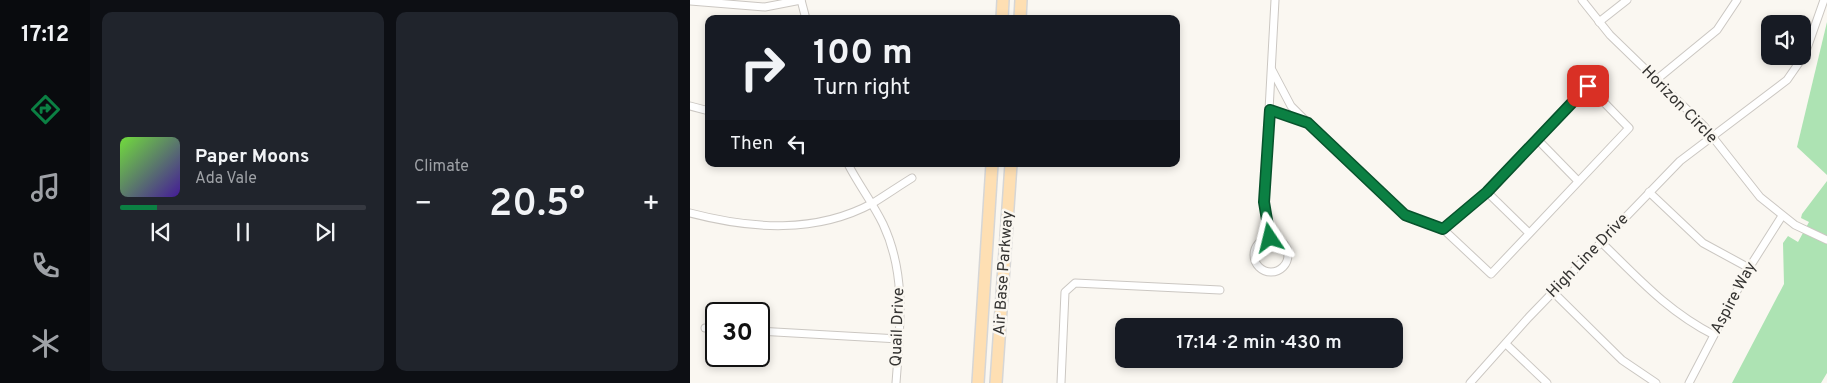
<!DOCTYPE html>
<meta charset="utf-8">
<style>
body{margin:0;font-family:Overpass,sans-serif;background:#20242c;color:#f1f3f6;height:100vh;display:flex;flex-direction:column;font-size:19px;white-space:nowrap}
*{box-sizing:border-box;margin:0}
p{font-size:16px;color:#9ea1a6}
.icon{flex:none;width:28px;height:28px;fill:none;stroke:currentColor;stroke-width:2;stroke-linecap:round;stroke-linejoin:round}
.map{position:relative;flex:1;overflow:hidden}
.side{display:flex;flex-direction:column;gap:12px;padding:12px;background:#0d0f14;width:600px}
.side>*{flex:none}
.top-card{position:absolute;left:15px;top:15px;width:475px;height:152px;border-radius:10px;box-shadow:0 2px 8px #0003;background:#171b24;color:#f1f3f6;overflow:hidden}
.fabs{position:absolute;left:1071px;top:15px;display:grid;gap:10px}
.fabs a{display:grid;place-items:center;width:50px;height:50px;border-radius:10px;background:#171b24;box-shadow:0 2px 8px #0003;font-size:25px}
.speed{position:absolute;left:15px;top:302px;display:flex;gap:10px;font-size:25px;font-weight:700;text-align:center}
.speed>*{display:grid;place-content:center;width:65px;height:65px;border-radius:50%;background:#171b24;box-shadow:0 2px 8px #0003;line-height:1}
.speed .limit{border:2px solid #111;border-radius:8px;background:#fff;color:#111}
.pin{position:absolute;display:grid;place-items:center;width:42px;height:42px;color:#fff;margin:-21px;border-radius:10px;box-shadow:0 2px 8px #0006}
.me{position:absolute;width:55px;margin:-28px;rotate:350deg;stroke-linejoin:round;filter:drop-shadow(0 0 4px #0008)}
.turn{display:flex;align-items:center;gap:18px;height:105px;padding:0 25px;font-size:22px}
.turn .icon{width:65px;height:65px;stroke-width:2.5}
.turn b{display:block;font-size:35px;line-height:42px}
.then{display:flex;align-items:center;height:48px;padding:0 25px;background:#0003;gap:10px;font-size:19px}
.big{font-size:38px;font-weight:600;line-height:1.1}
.side .tile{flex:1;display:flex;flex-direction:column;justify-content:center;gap:8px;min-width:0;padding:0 18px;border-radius:10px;background:#20242c}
.song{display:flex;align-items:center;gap:15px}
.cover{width:60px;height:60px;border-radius:8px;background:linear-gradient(135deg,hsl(100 70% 55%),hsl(260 70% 35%))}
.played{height:5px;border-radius:2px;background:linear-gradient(90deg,#0b8043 15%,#363941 15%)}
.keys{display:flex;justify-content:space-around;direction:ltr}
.heat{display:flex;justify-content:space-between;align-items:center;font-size:28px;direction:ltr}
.side .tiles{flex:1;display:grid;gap:12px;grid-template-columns:repeat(2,1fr)}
.trip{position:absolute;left:425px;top:318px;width:288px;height:50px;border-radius:10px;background:#171b24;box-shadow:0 2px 8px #0003;font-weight:600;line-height:50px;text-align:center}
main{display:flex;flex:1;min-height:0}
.tab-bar{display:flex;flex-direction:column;width:90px;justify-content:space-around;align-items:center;background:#090b0e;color:#9ea1a6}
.tab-bar .icon{width:35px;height:35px}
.tab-bar .selected{color:#0b8043}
.tab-bar b{font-size:22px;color:#f1f3f6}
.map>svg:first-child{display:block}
.green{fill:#ade3b3}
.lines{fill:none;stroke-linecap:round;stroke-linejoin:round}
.street-casing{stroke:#cbc7c2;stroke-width:9}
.primary-casing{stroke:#d6d6d6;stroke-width:14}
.street{stroke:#fff;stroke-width:7}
.primary{stroke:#fedfb3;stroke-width:11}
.route-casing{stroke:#07532c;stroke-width:12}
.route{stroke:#0b8043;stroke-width:9}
.labels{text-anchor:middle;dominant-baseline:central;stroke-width:5;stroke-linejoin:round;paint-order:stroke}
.street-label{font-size:16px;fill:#343331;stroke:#faf7f1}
</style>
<main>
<nav class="tab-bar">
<b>17:12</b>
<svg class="icon selected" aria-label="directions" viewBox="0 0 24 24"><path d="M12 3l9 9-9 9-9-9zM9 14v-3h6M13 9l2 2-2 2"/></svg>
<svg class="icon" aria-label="music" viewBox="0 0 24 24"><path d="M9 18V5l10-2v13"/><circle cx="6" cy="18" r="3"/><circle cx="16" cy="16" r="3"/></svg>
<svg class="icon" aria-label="phone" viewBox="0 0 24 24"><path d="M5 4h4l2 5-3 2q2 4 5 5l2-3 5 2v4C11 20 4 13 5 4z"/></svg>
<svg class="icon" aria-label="climate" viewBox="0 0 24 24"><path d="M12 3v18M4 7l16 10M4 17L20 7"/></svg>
</nav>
<section class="side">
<div class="tiles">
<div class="tile">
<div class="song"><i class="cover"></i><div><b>Paper Moons</b><p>Ada Vale</p></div></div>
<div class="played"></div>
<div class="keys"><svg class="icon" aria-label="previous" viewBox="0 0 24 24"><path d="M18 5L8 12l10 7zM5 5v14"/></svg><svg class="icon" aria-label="pause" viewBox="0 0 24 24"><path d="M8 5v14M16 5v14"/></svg><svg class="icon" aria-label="next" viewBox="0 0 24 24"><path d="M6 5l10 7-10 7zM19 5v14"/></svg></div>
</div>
<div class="tile"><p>Climate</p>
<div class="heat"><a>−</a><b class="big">20.5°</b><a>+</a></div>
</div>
</div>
</section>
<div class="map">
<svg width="1137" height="383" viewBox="0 0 1137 383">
<rect width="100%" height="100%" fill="#faf7f1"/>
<!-- green -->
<g class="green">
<path d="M1137,22V175L1107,147Z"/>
<path d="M1137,181V373L1131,383H1042L1094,284L1093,243L1098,236L1108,242L1119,222L1111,218L1112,214Z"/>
</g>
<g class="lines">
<!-- street casing -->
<g class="street-casing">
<g id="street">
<path d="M111,0L116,19"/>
<path d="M892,0L920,35L1014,126L1070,197L1105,225L1137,240"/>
<path d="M0,1L75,7L111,0"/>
<path d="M909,22L937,0"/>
<path d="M966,80L1027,30L1047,0"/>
<path d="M0,106L19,111"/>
<path d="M580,110L618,123L601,106L582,70"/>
<path d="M618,123L715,215L753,229L801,274L939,128L898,86L797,192L753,229"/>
<path d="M847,139L888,181"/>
<path d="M158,164C168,184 183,203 193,224C217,275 210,328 206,383"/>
<path d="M797,192L839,233"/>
<path d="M959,192L1013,243L1059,268"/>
<path d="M0,213C61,229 126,234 183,203C196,195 209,186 222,178"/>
<path d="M580,238L574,202L585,0"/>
<circle cx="581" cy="255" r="17"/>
<path d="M911,242C948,278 977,311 1024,335"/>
<path d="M863,292L932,360L966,383"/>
<path d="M15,328H26"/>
<path d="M69,331L209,339"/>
<path d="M816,344L857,383"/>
<path d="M371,383L375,292L385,283L530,290"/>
<path d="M780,383L839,317L990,161L1097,80L1115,54L1134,0"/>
<path d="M999,383L1059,268L1092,216"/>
</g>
</g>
<!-- primary casing -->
<g class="primary-casing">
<g id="primary">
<path d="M312,19L313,0"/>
<path d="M330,19L331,0"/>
<path d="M288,383L302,164"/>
<path d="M306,383L321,164"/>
</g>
</g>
<!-- street -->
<use href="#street" class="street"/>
<!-- primary -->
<use href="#primary" class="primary"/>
</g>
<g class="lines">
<!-- route casing -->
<g class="route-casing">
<path id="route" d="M580,238L574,202L580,110L618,123L715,215L753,229L797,192L898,86"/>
</g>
<!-- route -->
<use href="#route" class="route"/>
</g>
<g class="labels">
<!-- street labels -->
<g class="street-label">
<text transform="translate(989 105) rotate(46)">Horizon Circle</text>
<text transform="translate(898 256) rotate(-46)">High Line Drive</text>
<text transform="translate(314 273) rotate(-86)">Air Base Parkway</text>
<text transform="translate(1044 298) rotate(-62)">Aspire Way</text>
<text transform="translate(208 327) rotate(-88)">Quail Drive</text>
</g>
</g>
</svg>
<div class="fabs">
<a><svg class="icon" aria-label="sound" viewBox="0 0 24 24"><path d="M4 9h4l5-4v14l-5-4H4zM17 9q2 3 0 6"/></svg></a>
</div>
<div class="speed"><div class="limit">30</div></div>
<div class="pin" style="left:898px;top:86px;background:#d93025"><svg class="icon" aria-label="arrive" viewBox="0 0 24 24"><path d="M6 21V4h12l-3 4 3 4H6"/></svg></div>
<svg class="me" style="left:580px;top:238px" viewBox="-20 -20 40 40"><path d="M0-17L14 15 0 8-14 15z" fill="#0b8043" stroke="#fff" stroke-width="4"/></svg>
<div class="trip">17:14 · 2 min · 430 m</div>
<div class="top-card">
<div class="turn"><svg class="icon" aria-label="right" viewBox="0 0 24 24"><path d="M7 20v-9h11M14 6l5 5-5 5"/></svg><div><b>100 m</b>Turn right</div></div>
<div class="then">Then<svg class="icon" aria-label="left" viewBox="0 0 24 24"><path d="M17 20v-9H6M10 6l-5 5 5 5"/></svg></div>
</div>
</div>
</main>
